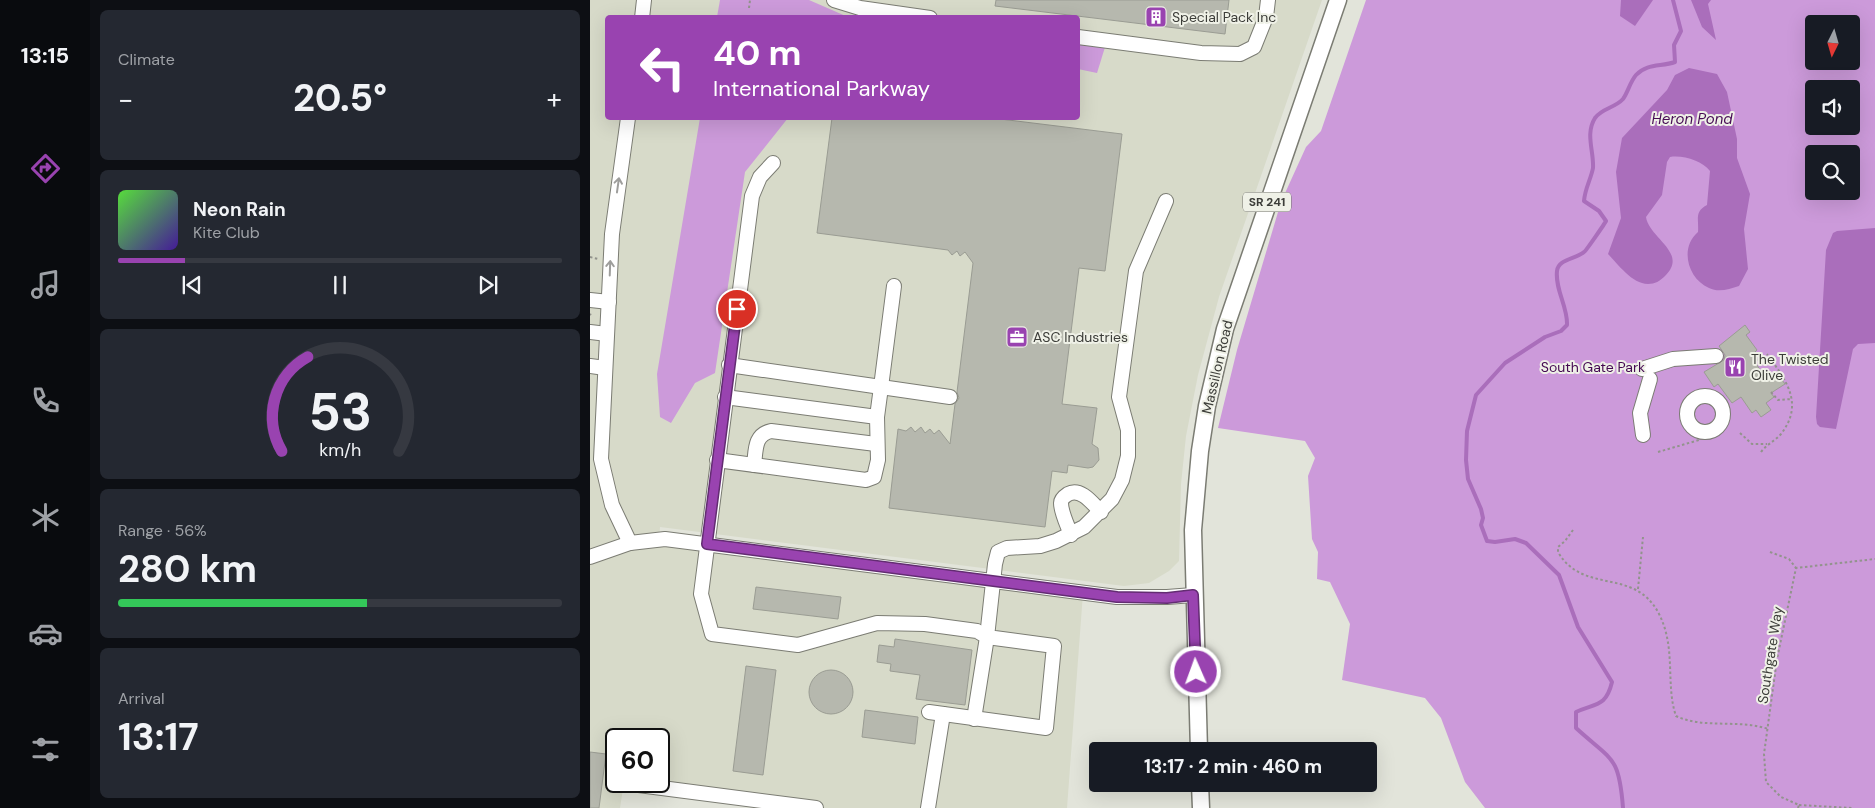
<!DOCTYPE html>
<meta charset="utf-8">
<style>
body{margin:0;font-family:"DM Sans",sans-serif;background:#242831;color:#f1f3f6;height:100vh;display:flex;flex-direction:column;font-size:19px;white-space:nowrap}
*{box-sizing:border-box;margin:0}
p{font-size:16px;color:#9ea1a6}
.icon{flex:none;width:28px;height:28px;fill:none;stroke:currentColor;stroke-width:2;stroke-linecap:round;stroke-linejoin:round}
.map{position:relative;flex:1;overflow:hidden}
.drawer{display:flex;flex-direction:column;gap:10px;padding:10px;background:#0d0f14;width:500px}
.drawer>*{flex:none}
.top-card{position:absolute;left:15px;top:15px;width:475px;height:105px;border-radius:5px;box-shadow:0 5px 20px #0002;background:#9943b0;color:#fff;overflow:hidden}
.needle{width:32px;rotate:185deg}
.controls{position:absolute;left:1215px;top:15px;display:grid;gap:10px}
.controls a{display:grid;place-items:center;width:55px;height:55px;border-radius:5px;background:#171b24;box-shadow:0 5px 20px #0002;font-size:25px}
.speed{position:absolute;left:15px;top:728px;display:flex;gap:10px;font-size:25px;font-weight:700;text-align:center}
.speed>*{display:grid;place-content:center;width:65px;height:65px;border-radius:50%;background:#171b24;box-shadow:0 5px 20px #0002;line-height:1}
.speed .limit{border:2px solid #111;border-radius:8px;background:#fff;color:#111}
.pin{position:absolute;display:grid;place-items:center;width:42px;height:42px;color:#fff;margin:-21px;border:2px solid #fff;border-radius:50%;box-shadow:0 1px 5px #0007}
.me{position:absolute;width:55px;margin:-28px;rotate:358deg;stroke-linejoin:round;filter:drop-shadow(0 0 4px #0008)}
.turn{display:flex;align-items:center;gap:18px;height:105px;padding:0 25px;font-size:22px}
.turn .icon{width:65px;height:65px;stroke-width:2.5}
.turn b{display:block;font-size:35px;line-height:42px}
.big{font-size:38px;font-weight:700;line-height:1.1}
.drawer .card{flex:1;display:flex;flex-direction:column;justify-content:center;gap:8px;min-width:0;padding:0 18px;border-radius:8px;background:#242831}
.drawer .dial{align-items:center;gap:0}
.dial svg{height:130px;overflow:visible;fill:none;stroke:#363941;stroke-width:7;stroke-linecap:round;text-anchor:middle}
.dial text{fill:#f1f3f6;stroke:none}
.song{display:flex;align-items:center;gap:15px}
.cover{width:60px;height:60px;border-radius:8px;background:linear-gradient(135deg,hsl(110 70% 55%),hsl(260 70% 35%))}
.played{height:5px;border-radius:2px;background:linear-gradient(90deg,#9943b0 15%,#363941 15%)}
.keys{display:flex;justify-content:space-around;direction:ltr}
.heat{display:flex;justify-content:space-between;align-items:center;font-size:28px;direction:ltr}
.charge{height:8px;border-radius:4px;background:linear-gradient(90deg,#34c759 56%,#363941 0)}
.trip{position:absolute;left:499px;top:742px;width:288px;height:50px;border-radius:5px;background:#171b24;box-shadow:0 5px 20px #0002;font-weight:700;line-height:50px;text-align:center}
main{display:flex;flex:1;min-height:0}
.tabs{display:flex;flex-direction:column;width:90px;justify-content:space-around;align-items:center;background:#090b0e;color:#9ea1a6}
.tabs .icon{width:35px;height:35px}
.tabs .active{color:#9943b0}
.tabs b{font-size:22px;color:#f1f3f6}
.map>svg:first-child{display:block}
.built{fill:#d7dac9;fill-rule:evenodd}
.green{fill:#cc9ada;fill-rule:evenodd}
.water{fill:#aa6ebb}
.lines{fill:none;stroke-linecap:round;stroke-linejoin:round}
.stream{stroke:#aa6ebb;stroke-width:4}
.building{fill:#b6b8ae;stroke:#9a9c93}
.minor-casing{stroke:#7b7c73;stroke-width:16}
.major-casing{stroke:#7b7c73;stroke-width:19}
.path{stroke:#92938c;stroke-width:2;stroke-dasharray:2.5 2.5;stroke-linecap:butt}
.minor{stroke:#fff;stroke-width:14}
.major{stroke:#fff;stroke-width:16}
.oneway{stroke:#9e9e9c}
.route-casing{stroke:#632c72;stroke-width:12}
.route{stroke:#9943b0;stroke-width:9}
.labels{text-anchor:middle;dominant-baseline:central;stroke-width:4;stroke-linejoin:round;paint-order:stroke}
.shield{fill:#eff1e7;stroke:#72736d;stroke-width:1}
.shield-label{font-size:12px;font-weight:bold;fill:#3c3d39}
.poi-label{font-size:14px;fill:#3c3d39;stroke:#eff1e7;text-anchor:start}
.street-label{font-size:14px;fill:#3c3d39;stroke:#eff1e7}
.park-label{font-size:14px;fill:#440952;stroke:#eff1e7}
.water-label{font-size:15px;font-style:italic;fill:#470d55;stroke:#eff1e7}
</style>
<main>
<nav class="tabs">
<b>13:15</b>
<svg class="icon active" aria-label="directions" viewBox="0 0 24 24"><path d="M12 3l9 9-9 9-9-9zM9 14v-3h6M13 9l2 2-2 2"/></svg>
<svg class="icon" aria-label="music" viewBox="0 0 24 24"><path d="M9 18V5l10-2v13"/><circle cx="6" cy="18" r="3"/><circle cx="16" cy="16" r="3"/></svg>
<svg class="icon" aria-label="phone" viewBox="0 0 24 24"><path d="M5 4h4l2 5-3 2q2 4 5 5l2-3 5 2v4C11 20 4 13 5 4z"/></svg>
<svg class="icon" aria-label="climate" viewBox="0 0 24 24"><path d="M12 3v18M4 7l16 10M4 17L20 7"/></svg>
<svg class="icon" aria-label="car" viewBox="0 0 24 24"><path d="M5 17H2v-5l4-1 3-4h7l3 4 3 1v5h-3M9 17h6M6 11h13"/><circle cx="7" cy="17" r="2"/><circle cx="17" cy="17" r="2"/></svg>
<svg class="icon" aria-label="filters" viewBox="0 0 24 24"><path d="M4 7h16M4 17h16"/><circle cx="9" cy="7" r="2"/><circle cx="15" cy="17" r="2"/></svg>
</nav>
<section class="drawer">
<div class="card"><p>Climate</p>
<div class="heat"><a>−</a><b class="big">20.5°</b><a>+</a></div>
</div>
<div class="card">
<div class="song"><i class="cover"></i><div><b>Neon Rain</b><p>Kite Club</p></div></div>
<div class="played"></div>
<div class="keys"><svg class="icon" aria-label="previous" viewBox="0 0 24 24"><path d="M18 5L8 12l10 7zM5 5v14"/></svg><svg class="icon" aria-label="pause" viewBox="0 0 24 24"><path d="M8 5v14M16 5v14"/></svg><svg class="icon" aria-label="next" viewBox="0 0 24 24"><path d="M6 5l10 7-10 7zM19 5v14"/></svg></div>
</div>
<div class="card dial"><svg viewBox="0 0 100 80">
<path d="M14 69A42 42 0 1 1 86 69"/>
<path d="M14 69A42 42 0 0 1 30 11" stroke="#9943b0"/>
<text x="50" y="56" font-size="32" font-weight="700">53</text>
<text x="50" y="72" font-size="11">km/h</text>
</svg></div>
<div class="card"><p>Range · 56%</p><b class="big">280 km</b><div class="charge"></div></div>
<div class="card"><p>Arrival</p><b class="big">13:17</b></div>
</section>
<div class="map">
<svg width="1285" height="808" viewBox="0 0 1285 808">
<rect width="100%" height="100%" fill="#e2e4da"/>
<!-- built -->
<path class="built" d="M0,0H732L629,297L608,375L596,436L591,484L589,561L579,571L559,583L534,586L70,527L69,539L493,593L477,808H226L34,782L30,808H0ZM18,18H488V118H18ZM26,739H69V781H26Z"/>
<!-- green -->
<g class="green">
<path d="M130,0H219L258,17H127Z"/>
<path d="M776,0H1285V808H895L875,782L851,718L835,698L752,680L760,624L740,582L727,579L728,552L722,539L718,476L725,458L715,441L628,428L647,350L691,202L716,147L731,131ZM1224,24H1261V61H1224ZM1224,89H1261V126H1224ZM1224,154H1261V191H1224Z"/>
<path d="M488,40L516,44L507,73L488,69Z"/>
<path d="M110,118H198L155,172L125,373L105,383L81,423L70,417L67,374Z"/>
</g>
<!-- water -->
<g class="water">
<path d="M1031,0H1063L1045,26L1030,16Z"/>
<path d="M1101,0H1121L1118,4L1126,40L1112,27Z"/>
<path d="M1099,68L1127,74L1137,92L1147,139V158L1160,194L1154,229L1158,269L1149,286C1139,289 1129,293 1119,288C1098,279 1089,248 1108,232C1109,219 1104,212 1117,205L1120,171C1112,161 1094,155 1080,157L1077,162L1072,195L1056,217C1059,238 1099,253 1075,276C1070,281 1065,284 1058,284C1042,284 1028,264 1018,254L1031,218L1026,172L1032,138L1077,90L1085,75Z"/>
<path d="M1285,228V343L1268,344L1263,349L1246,429L1230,427L1227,424L1226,417L1236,250L1243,233L1247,231Z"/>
</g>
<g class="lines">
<!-- stream -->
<path class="stream" d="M1033,808C1029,755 1022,761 986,728V712C1006,703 1016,707 1022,682L988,627L969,575L936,543L925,539L905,542L897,541L891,525L893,518L891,509L878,479L876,460L877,431L886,395L915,363L955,337L971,331L977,325C978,307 965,290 967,271C968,259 986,259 994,252C996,251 1015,223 1016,221L1009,211L994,201C995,188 1001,179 1003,168C1004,151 995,134 1005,118C1012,108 1025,108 1033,99C1038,92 1040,82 1046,75C1057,63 1071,67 1085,62L1084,45L1091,31L1083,0"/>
</g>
<!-- building -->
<g class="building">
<path d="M406,0H639L635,34L405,6Z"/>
<path d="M242,118H402L532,134L515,271L489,268L472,404L507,408L502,444L508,448L509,460L503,467L498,468L478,465L477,473L462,471L455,527L299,508L308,429L316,431L321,427L325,432L331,427L335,433L340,429L344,434L349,430L360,444L365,404L369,398L367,392L383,263L375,252L370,256L367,251L362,255L358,250L227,233Z"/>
<path d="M1155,325L1160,332L1156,335L1167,350L1163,354L1168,360L1165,362L1176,379L1186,372L1195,384L1181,393L1184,397L1176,403L1181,410L1171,417L1166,410L1162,413L1151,397L1142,403L1128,384L1124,387L1114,372L1134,360L1135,355L1129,346Z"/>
<path d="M166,587L251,597L248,619L163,609Z"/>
<path d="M305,639L382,650L375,705L326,699L330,675L300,671L301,664L287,662L289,645L304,647Z"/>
<path d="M156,666L186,670L173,775L143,771Z"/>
<circle cx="241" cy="692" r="22"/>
<path d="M275,710L328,717L325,744L272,737Z"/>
<path d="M0,752L16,754L9,808H0Z"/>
</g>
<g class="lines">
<!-- minor casing -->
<g class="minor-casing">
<g id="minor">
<path d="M244,0L270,8L340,18"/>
<path d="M52,18L54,0"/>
<path d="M488,37L611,53L650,54L664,47L676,17L678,0"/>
<path d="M38,118L22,234L11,459L22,505L40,543"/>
<path d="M183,163L170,177L162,196L111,594L122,634L208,645L287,623L335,624L387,631L397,637L384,719"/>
<path d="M304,286L291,387L360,397"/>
<path d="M0,300L19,302"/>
<path d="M0,332L17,334"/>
<path d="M139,365L291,387L287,417"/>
<path d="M0,366L15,368"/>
<path d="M1052,369L1083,359L1126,356"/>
<circle cx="1115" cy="414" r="18"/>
<path d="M1053,435L1050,413L1060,379"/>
<path d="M127,460L276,480L284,477L288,460L287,417L135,397"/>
<path d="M164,465C166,450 164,435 181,431L286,444"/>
<path d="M481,535C478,526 471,513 471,503C471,499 475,496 478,494C491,487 503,504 511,512"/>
<path d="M0,557L40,543L75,539L527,597H577L603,595"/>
<path d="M339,712L456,728L464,646L397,637L405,564L408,552L417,548L450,546L466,541L494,527L522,499L532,480L538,456V430L529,397L546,271L576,201"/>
<path d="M41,784L226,808"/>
<path d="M338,808L353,714"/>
</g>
</g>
<!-- major casing -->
<g class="major-casing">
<g id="major">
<path d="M609,751L603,530L610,451L617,406L635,329L748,0"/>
<path d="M610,784L611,808"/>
</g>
</g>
<!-- path -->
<g class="path">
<path d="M159,8L160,0"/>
<path d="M0,257L8,259"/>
<path d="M0,314L1,315"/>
<path d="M1181,392L1188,400L1202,399"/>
<path d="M1150,433L1162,444H1177"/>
<path d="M1068,452L1109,440"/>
<path d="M1171,452C1177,444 1185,441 1191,434C1215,403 1195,379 1177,354"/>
<path d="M983,530L975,541L968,547V552C993,595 1043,567 1068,612C1087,647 1075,684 1086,716C1113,729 1149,719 1178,729"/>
<path d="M1180,552L1199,559L1206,568"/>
<path d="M1048,589L1053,537"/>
<path d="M1209,805L1262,808"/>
<path d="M1208,808L1209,805L1191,797L1176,782L1174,754L1187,659L1206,568L1285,559"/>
</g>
<!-- minor -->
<use href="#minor" class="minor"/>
<!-- major -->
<use href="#major" class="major"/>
</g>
<!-- one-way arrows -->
<defs><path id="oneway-shaft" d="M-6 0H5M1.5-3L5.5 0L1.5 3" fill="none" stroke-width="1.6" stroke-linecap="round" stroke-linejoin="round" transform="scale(1.25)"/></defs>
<g class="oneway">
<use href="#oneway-shaft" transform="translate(28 185) rotate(-82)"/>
<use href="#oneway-shaft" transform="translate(20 268) rotate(-88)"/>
</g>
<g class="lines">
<!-- route casing -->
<g class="route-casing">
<path id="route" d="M147,309L117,544L527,597L577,598L603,595L606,672"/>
</g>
<!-- route -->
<use href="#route" class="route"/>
</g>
<!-- icons -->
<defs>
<g id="building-square" transform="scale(1.125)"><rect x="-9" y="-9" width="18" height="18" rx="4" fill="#9943b0" stroke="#eff1e7"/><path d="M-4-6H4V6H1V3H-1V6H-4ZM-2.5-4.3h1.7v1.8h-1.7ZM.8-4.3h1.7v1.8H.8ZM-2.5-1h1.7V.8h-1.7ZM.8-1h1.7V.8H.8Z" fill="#fff"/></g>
<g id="office-square" transform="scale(1.125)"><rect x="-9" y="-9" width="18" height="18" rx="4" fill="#9943b0" stroke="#eff1e7"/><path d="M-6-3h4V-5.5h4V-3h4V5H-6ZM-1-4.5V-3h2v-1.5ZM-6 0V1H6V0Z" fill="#fff"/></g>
<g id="restaurant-square" transform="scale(1.125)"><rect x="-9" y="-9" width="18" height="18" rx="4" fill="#9943b0" stroke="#eff1e7"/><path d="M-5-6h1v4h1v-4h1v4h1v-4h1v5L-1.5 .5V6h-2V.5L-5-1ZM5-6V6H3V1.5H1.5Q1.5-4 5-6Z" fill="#fff"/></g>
</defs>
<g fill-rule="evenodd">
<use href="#building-square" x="566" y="17"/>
<use href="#office-square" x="427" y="337"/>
<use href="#restaurant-square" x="1145" y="367"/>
</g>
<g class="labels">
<!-- shield labels -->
<rect class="shield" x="653" y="192.5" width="48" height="19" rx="4"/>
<g class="shield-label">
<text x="677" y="202">SR 241</text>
</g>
<!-- poi labels -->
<g class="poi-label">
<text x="582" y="17">Special Pack Inc</text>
<text x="443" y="337">ASC Industries</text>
<text x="1161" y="359">The Twisted<tspan x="1161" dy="16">Olive</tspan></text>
</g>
<!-- street labels -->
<g class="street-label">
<text transform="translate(627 367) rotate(-77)">Massillon Road</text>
<text transform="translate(1180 655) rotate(-81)">Southgate Way</text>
</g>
<!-- park labels -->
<g class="park-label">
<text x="1003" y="367">South Gate Park</text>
</g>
<!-- water labels -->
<g class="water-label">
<text x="1102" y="119">Heron Pond</text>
</g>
</g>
</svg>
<div class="controls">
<a><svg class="needle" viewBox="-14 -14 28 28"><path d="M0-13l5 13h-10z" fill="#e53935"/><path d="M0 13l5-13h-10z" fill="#9ea1a6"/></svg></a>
<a><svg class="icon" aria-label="sound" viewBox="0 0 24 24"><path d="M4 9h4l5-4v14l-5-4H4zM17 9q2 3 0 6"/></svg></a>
<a><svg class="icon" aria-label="search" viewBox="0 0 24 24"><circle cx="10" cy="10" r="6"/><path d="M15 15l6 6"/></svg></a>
</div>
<div class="speed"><div class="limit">60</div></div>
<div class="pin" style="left:147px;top:309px;background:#d93025"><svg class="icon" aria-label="arrive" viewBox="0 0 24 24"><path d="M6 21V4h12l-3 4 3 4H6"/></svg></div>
<svg class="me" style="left:606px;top:672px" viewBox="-20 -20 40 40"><circle r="17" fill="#9943b0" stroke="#fff" stroke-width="3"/><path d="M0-11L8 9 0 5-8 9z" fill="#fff"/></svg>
<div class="trip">13:17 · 2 min · 460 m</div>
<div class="top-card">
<div class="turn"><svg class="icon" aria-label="left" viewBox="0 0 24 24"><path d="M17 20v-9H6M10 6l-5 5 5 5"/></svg><div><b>40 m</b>International Parkway</div></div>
</div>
</div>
</main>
